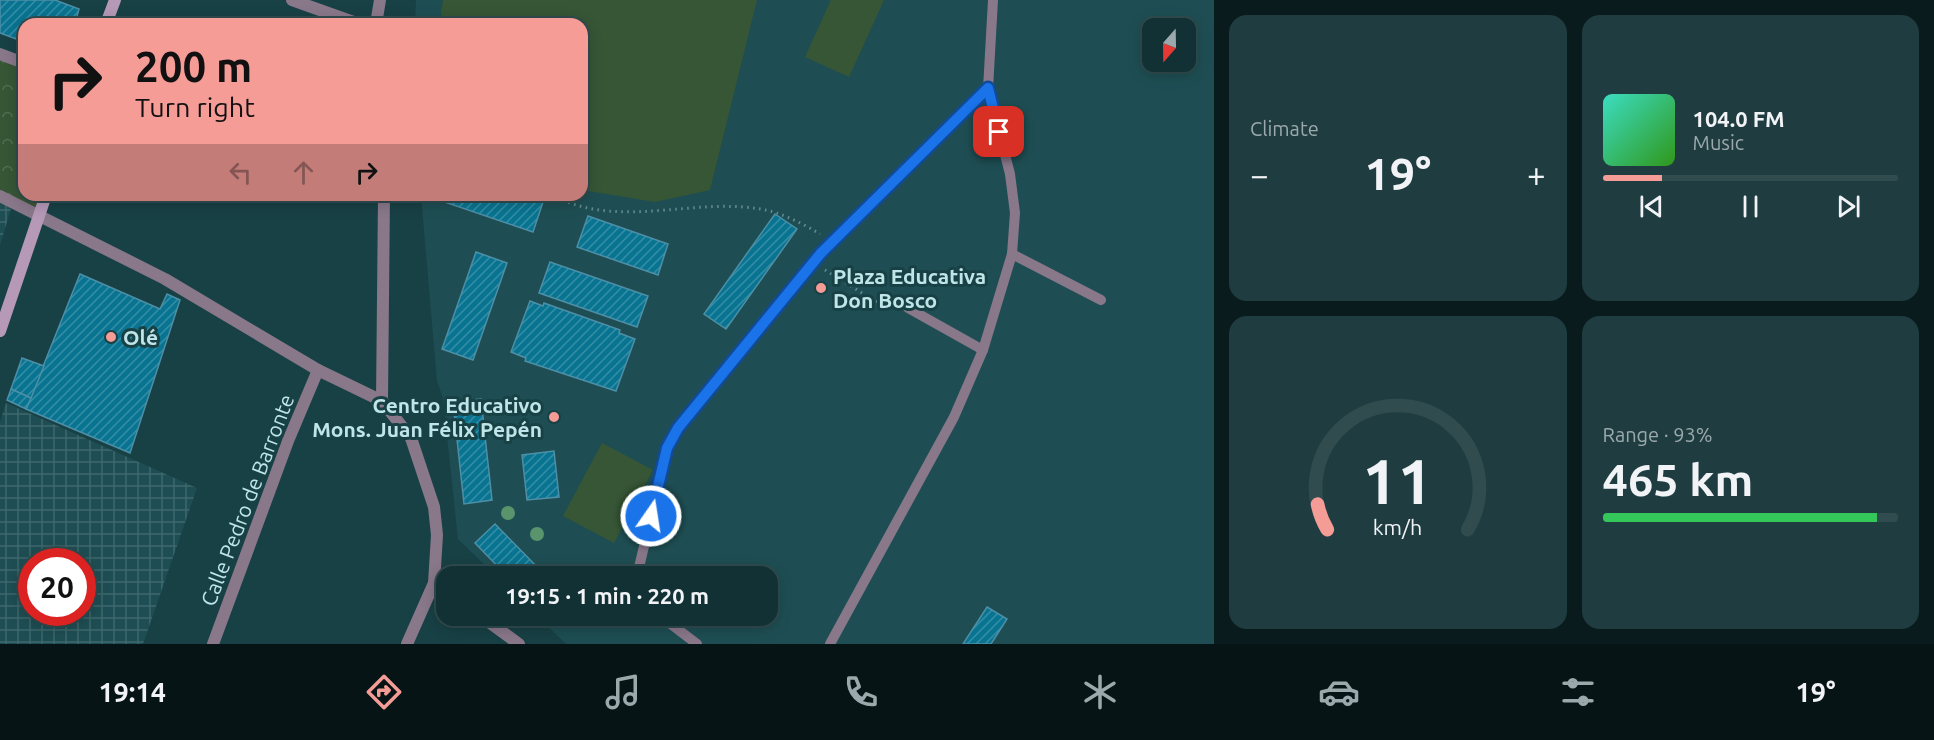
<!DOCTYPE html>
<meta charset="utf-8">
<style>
body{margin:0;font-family:Ubuntu,sans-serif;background:#1f3d40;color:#f1f3f6;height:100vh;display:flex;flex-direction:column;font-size:22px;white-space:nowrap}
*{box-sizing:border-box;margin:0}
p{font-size:20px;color:#9ca9ac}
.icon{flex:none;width:33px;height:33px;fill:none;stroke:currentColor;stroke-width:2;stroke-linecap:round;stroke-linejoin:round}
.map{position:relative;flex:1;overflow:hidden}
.panel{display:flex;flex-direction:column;gap:15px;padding:15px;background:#0a1b1d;width:720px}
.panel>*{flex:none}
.hud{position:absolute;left:18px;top:18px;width:570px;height:183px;border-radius:18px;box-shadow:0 3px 15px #0003,0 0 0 2px #314c4f;background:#f59c96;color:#111;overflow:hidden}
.needle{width:39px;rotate:200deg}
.controls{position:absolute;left:1142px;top:18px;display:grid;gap:12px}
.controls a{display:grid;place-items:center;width:54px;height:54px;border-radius:12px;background:#123134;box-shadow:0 3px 15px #0003,0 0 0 2px #314c4f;font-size:30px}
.speed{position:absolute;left:18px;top:548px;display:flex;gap:12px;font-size:30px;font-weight:700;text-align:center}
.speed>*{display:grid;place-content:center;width:78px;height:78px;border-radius:50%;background:#123134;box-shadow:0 3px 15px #0003,0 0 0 2px #314c4f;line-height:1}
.speed .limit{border:9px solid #d22;background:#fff;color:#111}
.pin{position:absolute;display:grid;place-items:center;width:51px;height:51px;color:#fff;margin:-26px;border-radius:12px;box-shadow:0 3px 9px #0006}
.me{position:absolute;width:66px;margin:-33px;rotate:13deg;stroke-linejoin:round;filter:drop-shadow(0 0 4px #0008)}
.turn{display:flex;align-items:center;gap:21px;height:126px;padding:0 18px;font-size:27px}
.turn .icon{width:78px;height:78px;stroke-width:2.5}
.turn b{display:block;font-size:42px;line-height:51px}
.lanes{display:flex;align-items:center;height:57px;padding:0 18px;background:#0003;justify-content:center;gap:30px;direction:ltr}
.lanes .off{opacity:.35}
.big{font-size:45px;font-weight:700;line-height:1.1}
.panel .card{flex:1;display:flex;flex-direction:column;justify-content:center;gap:9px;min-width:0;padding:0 21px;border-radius:18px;background:#1f3d40}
.panel .dial{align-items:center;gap:0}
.dial svg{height:156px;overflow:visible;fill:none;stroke:#314c4f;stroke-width:7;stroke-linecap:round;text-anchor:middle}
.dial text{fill:#f1f3f6;stroke:none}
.song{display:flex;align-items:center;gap:18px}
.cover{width:72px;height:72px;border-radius:9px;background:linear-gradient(135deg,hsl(170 70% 55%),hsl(110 70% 35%))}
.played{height:6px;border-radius:3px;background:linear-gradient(90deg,#f59c96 20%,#314c4f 20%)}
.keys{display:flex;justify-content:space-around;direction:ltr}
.heat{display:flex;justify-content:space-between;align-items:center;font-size:33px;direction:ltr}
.charge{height:9px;border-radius:4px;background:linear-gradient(90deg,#34c759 93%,#314c4f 0)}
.panel .tiles{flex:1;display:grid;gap:15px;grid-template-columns:repeat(2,1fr)}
.trip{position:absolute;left:436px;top:566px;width:342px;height:60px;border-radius:18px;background:#123134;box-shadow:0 3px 15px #0003,0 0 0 2px #314c4f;font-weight:700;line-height:60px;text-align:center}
.menu{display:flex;height:96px;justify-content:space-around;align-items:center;background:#071415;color:#9ca9ac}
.menu .icon{width:42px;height:42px}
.menu .on{color:#f59c96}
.menu b{font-size:27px;color:#f1f3f6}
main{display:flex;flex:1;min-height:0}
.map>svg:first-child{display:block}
.built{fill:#1e4e53;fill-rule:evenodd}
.industrial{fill:url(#industrial-grid);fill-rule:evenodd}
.grass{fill:#365636}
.park{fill:url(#park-crowns)}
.building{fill:url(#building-hatch);stroke:#4d8fa7;stroke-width:1.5}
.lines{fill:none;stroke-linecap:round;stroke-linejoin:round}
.path{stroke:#658c90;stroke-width:3;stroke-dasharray:1.5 4.5;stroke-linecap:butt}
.service{stroke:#89778a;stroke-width:10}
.minor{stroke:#89778a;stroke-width:12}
.tertiary{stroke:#89778a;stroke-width:12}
.secondary{stroke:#b599b7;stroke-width:12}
.tree{fill:#59946d}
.route-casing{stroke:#114b97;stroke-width:15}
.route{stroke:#1a73e8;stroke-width:10}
.poi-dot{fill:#f59c96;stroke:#184145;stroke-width:2}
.labels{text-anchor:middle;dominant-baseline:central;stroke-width:6;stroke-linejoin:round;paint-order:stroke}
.poi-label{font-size:21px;font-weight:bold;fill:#c0e5e8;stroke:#184145;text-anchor:start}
.street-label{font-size:21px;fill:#c0e5e8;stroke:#184145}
</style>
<main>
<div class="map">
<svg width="1214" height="644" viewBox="0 0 1214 644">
<defs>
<pattern id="industrial-grid" width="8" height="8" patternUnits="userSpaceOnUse" patternTransform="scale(1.5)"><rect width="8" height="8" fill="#1e4e53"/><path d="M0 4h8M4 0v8" fill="none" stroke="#3d676c"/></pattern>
<pattern id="park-crowns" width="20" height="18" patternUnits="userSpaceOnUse" patternTransform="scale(1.5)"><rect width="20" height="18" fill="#365636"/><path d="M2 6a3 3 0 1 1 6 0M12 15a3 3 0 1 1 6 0" fill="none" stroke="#516e53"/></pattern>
<pattern id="building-hatch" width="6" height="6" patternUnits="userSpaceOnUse" patternTransform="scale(1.5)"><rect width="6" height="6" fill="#097491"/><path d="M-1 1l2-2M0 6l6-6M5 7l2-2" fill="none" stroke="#368ea6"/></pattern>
</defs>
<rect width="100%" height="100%" fill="#184145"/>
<!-- built -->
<path class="built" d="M416,0H1214V644H566L536,615H768V576H496L458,539L443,398L437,381L421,195H582V24H415ZM1152,28H1185V62H1152Z"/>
<!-- industrial -->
<g class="industrial">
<path d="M0,197L13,202L0,245Z"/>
<path d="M6,403L197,488L143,644H0V422ZM32,561H82V612H32Z"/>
</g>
<!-- grass -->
<g class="grass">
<path d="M443,0H757L710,190L655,202L582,190V24H443L441,12Z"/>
<path d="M831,0H884L849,77L805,57Z"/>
<path d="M602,443L653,470L614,543L563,516Z"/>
</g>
<!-- park -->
<path class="park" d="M0,54L24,63V195H46L39,215L0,196Z"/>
<!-- building -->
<g class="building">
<path d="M0,0H55L79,9L75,24H24V42L0,33Z"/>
<path d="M434,195H524L543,202L533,232L433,198Z"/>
<path d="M775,214L797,229L726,329L704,314Z"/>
<path d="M588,216L668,244L658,275L577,247Z"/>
<path d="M476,252L507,263L473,360L442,349Z"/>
<path d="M550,262L648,296L637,327L539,293Z"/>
<path d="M80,274L160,309L167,294L180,300L130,453L26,409Z"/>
<path d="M530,301L543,306L544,303L620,330L619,333L635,339L616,391L525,361L526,358L511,352Z"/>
<path d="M22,358L44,366L31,398L11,389Z"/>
<path d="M11,389L31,398L26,409L7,400Z"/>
<path d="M481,399L492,500L464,504L453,402Z"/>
<path d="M554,451L559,497L527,500L522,455Z"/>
<path d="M495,524L546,576H507L475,543Z"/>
<path d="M987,607L1007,619L991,644H963Z"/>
</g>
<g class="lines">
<!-- path -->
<g class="path">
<path d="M552,195C621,232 698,194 770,211C788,216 805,225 820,234"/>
<path d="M825,270L875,301L896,305"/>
</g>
<!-- service -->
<g class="service">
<path d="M1012,254L1101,300"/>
<path d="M908,308L983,350"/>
<path d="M637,576L667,448L678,428L821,253L988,89"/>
<path d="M659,615L697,644"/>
<path d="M830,644L954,417L983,350L1012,254L1015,213L1010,174L988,89L993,0"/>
</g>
<!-- minor -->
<g class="minor">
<path d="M292,0L359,24"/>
<path d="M376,24L380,0"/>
<path d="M0,196L165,279L318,370L382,401L411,438L434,507L437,535L434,583L407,644"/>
<path d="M382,401L384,195"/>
<path d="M434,583L447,592"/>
<path d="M479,615L519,644"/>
<path d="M213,644L288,441L318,370"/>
</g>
<!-- tertiary -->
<path class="tertiary" d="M0,54L24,63"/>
<!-- secondary -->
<g class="secondary">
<path d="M106,24L115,0"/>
<path d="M0,331L46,195"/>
</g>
</g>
<!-- trees -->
<g class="tree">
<circle cx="646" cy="507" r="7"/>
<circle cx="508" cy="513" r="7"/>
<circle cx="640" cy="525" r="7"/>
<circle cx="537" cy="534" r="7"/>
</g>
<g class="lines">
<!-- route casing -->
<g class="route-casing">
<path id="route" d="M651,516L667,448L678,428L821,253L988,88L999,132"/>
</g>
<!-- route -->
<use href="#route" class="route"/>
</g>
<!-- markers -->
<g class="poi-dot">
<circle cx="821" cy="288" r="6"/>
<circle cx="111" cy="337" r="6"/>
<circle cx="554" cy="417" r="6"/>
</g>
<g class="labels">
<!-- poi labels -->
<g class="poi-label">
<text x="833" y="276">Plaza Educativa<tspan x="833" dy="24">Don Bosco</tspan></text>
<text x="123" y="337">Olé</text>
<text x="542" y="405" text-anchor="end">Centro Educativo<tspan x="542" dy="24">Mons. Juan Félix Pepén</tspan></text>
</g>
<!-- street labels -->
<g class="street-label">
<text transform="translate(247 500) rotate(-69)">Calle Pedro de Barronte</text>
</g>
</g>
</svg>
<div class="controls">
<a><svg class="needle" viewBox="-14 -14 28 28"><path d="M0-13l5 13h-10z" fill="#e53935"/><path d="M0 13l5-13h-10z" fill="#9ca9ac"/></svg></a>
</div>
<div class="speed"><div class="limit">20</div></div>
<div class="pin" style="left:999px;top:132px;background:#d93025"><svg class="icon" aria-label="arrive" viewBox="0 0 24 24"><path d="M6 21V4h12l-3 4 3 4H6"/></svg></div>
<svg class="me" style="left:651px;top:516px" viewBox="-20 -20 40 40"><circle r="17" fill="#1a73e8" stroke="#fff" stroke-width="3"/><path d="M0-11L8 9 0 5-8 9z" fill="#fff"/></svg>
<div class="trip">19:15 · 1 min · 220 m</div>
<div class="hud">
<div class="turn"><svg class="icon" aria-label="right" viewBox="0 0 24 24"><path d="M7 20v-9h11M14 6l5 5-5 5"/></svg><div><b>200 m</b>Turn right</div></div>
<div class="lanes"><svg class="icon off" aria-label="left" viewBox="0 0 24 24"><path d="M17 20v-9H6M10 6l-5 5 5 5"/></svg><svg class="icon off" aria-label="ahead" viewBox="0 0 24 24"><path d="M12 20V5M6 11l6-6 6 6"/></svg><svg class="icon" aria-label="right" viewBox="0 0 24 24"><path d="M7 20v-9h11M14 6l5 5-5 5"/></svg></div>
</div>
</div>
<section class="panel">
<div class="tiles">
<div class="card"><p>Climate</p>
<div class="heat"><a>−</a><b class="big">19°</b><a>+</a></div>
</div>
<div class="card">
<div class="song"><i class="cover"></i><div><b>104.0 FM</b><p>Music</p></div></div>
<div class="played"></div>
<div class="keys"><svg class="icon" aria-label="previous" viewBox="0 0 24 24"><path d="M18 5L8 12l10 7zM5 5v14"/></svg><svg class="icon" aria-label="pause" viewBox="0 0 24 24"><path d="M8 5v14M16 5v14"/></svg><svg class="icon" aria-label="next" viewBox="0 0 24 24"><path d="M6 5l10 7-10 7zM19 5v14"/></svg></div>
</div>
<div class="card dial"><svg viewBox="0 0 100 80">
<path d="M14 69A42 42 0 1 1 86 69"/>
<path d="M14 69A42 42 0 0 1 9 56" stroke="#f59c96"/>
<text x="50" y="56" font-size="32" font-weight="700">11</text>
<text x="50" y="72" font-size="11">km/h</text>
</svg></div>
<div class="card"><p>Range · 93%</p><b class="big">465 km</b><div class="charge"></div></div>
</div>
</section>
</main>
<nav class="menu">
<b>19:14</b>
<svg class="icon on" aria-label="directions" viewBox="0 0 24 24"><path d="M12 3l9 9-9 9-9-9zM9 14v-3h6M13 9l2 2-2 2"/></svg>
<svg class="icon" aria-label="music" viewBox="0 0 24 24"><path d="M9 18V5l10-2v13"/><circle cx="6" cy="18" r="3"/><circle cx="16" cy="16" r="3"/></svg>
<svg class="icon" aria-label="phone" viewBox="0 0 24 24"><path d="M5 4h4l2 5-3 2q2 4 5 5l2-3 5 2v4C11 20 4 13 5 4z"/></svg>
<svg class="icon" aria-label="climate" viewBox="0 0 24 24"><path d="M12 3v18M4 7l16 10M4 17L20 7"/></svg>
<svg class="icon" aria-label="car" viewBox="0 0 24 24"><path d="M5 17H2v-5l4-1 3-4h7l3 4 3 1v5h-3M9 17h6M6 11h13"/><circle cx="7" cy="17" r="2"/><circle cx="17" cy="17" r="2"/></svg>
<svg class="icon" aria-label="filters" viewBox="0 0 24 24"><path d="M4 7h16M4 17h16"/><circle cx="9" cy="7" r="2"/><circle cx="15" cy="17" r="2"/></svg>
<b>19°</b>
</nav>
